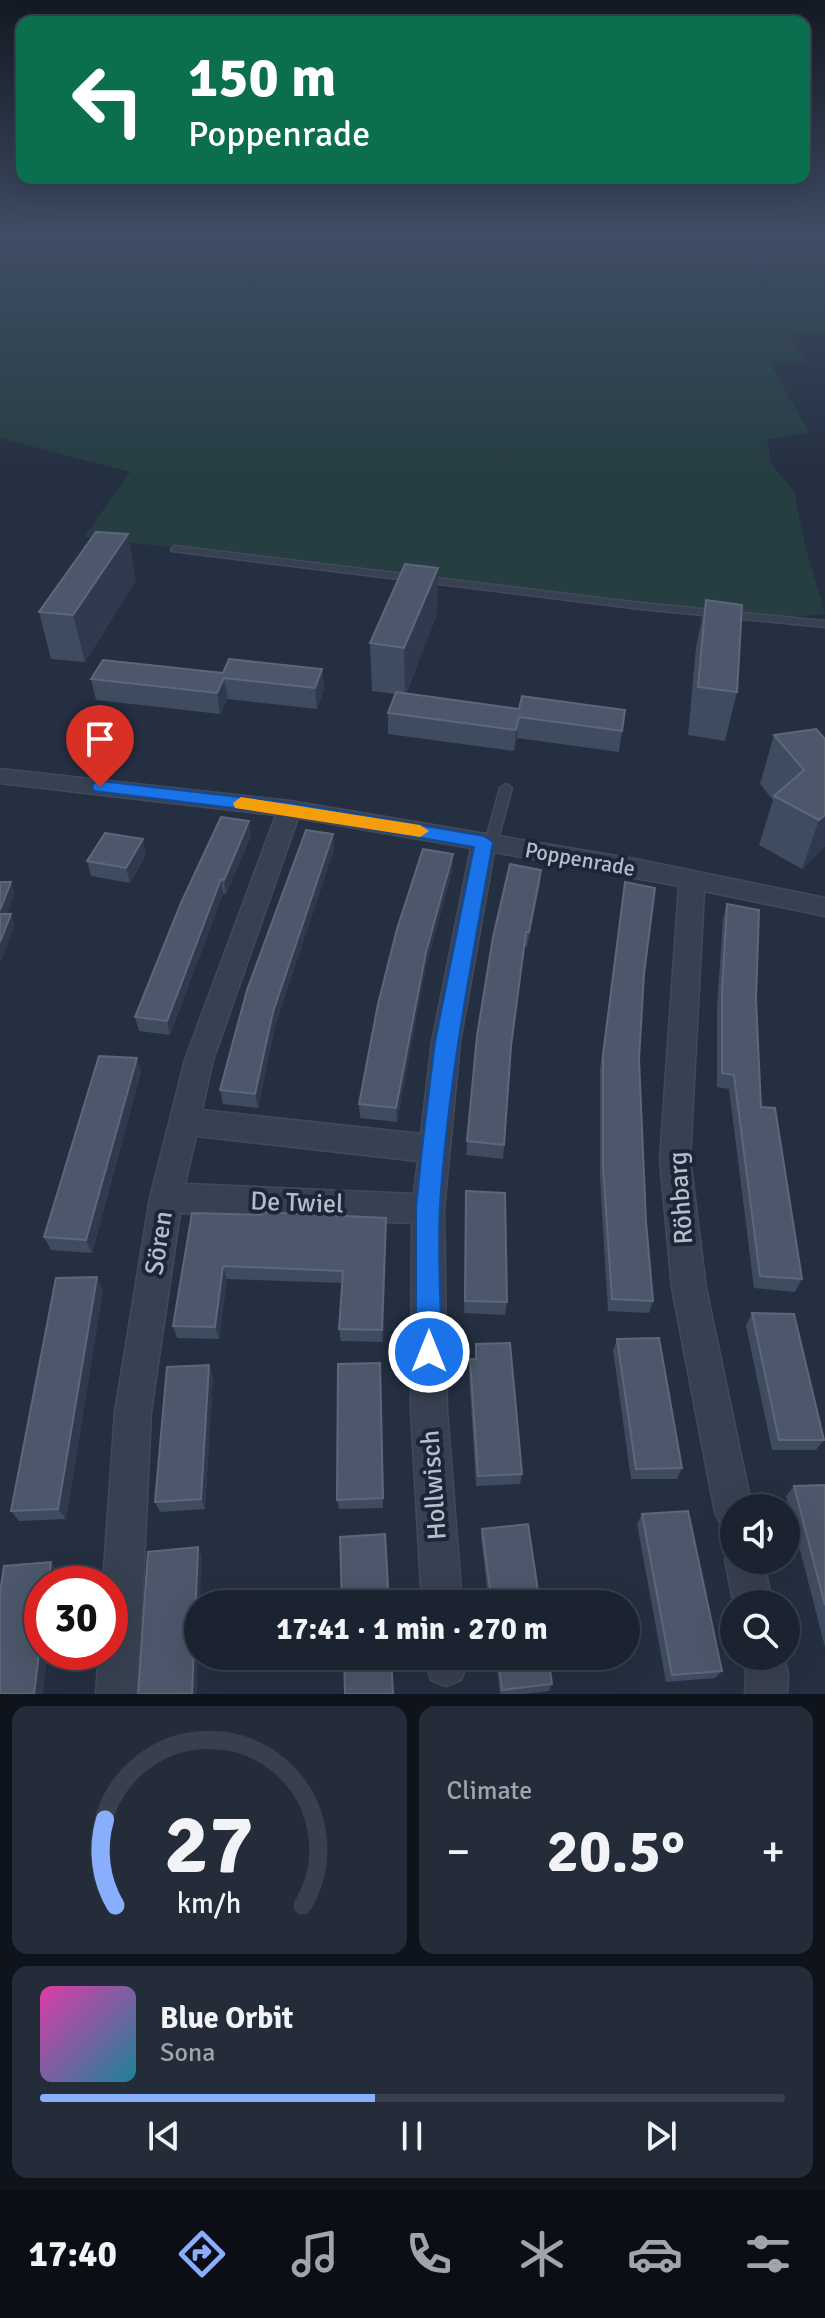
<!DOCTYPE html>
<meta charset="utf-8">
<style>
body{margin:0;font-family:Signika,sans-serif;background:#242b39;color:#f1f3f6;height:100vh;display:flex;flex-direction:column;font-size:30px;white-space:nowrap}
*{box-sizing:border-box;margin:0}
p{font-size:26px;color:#a0a4ab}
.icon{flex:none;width:44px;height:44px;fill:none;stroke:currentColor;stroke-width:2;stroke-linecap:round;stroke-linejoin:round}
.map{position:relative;height:1694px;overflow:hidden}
.details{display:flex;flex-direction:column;gap:12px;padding:12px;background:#0f131b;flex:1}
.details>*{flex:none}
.hud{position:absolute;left:16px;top:16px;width:794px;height:168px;border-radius:16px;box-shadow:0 8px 32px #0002,0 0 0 2px #39404d;background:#0b6e4f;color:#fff;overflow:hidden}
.tools{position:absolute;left:720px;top:1494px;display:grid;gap:16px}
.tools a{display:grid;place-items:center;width:80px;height:80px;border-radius:50%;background:#1b2331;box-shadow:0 8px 32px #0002,0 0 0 2px #39404d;font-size:40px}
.speed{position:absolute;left:24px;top:1566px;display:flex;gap:16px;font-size:40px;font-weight:700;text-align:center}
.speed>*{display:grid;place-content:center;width:104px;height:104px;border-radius:50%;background:#1b2331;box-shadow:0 8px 32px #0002,0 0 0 2px #39404d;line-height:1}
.speed .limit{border:12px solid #d22;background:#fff;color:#111}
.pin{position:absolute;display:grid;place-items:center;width:68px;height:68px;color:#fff;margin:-82px -34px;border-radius:50% 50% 50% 0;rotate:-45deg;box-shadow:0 0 8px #0007}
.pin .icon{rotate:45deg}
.me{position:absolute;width:88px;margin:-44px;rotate:0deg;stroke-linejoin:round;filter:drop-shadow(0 0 6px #0008)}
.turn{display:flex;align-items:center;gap:28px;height:168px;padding:0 40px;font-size:36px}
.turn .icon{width:104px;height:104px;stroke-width:2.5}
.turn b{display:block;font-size:56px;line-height:68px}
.big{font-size:60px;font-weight:700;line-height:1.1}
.details .tile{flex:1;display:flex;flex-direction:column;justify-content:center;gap:12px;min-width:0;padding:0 28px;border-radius:16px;background:#242b39}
.details .dial{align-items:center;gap:0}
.dial svg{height:208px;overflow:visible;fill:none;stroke:#39404d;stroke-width:7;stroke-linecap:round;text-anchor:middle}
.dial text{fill:#f1f3f6;stroke:none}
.song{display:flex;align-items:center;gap:24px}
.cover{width:96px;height:96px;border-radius:12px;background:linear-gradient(135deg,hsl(320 70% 55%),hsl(190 70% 35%))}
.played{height:8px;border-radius:4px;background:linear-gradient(90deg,#88aefd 45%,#39404d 45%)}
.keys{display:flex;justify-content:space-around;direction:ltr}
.heat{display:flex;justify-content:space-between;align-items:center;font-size:44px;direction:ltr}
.details .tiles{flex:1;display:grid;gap:12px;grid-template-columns:1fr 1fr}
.tile:last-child{grid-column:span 2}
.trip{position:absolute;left:184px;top:1590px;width:456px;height:80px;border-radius:40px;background:#1b2331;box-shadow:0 8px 32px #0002,0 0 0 2px #39404d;font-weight:700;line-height:80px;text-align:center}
.tabs{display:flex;height:128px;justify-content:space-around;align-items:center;background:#0b0e14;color:#a0a4ab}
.tabs .icon{width:56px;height:56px}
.tabs .current{color:#88aefd}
.tabs b{font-size:36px;color:#f1f3f6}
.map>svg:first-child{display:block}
.green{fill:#263d42}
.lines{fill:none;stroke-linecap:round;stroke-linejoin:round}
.lane-casing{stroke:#424a5a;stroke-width:3}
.street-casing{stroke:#424a5a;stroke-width:3}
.lane{fill:#384151;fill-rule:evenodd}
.street{fill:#384151;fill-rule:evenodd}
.wall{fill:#3f4b5f}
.shaded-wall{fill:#2f3a4e}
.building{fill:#4c576b;stroke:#5c677a;stroke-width:2}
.route{fill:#1a73e8;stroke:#114b97;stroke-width:2}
.slow{fill:#f59e0b}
.labels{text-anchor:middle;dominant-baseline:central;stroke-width:8;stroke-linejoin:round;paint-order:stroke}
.street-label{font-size:22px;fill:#b5bccb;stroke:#1d2636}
.near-street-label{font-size:26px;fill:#b5bccb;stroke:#1d2636}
</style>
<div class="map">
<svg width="825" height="1694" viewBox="0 0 825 1694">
<rect width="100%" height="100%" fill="#242f41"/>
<!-- green -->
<path class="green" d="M0,235H825V334L788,335L808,361H769L809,432L767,440L772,465L794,491L805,545L825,614L769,619L84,537L130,472L0,438Z"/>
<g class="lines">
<!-- lane casing -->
<g class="lane-casing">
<g id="lane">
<path d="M175,546L641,603L825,621V627L641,609L172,551L171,549Z"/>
<path d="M506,784L512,788L497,843L491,847L485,843L500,788Z"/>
</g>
</g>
<!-- street casing -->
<g class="street-casing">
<g id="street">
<path d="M0,769L290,801L640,860L825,898V916L704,891L690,1159L706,1288L752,1508H734V1531L721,1525L715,1512L672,1288L660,1159L679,886L494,852L460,1042L444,1209L447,1410L462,1604H422L411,1410L412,1223L180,1213L151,1412L138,1694H96L99,1652H110V1584H103L115,1412L150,1198L185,1060L276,815L0,783ZM298,818L471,848L432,1042L421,1134L202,1110L213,1060ZM196,1136L418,1161L414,1194L185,1184Z"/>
<path d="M734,1545V1560H763L773,1604L734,1606L725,1560Z"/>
<path d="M424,1656H466L467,1665L461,1680L446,1686L431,1680Z"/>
<path d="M742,1656H784L788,1674L787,1694H745L746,1674Z"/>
</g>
</g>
<!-- lane -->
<use href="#lane" class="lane"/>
<!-- street -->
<use href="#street" class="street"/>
</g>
<!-- wall -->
<g class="wall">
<path d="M136,580L85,662L51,659L39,612Z"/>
<path d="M706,600L737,692L725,741L688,735L696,647Z"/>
<path d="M437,614L406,694L519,709L625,710L619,752L517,738L514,751L388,734V713L395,694L372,691L370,643Z"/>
<path d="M322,669L324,690L317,709L228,699L220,714L96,700L91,679Z"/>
<path d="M774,735L825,739V846L802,869L759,845L773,800L760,784Z"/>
<path d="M333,834L334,849L275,1026L258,1108L223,1104L220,1090Z"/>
<path d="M251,836L226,894H223L170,1035L139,1031L135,1017L181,903Z"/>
<path d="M146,854L130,883L91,876L87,861Z"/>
<path d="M453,854V868L426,966L397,1122L360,1118L359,1104Z"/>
<path d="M541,870L540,884L527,947L524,946L511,1052L503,1159L466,1155L477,1036Z"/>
<path d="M625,882L644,974L639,1059L646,1222L653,1301L649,1313L608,1311L600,1179V1069Z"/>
<path d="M727,904L756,1000L761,1107L802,1279L795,1292L754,1288L729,1089L717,1087V1007L723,919Z"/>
<path d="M141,1072L92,1253L51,1250L44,1237Z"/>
<path d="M466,1191L507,1302L505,1315L464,1313Z"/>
<path d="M192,1213L386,1218L383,1342L341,1341L339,1329L342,1283L227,1279L219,1339L177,1338L173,1326Z"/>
<path d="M103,1290L66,1519L19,1521L11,1511Z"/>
<path d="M752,1313L824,1440L816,1450H772L746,1326Z"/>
<path d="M617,1339L682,1468L677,1479H631L613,1350Z"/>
<path d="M476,1344L522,1474L520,1484L476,1486L469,1371L470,1359H475Z"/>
<path d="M380,1363L383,1508L339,1509L337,1500Z"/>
<path d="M209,1365L213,1377L205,1509L160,1512L155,1502Z"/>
<path d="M825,1485V1647L786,1496L794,1486Z"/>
<path d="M642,1514L722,1671L715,1678L666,1682L637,1524Z"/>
<path d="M482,1529L540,1604H489L481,1538Z"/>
<path d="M495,1656H548L552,1684L549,1691L524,1694H500Z"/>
</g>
<!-- shaded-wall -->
<g class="shaded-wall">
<path d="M128,534L136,580L85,662L73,615Z"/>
<path d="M438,568L437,614L405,696L404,648Z"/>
<path d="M322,669L324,690L317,709L315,688Z"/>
<path d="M224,678L228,699L220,714L217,693Z"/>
<path d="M519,717L517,738L514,751L516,730Z"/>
<path d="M825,815V846L802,869L819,820Z"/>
<path d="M249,821L251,836L226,894L224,880Z"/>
<path d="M333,834L334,849L275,1026L258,1108L255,1094L273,1012Z"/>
<path d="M143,839L146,854L130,883L126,868Z"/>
<path d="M453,854V868L426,966L397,1122L396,1108L426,952Z"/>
<path d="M541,870L540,884L527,947L529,932Z"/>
<path d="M221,879L223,894L170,1035L167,1021Z"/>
<path d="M11,882L15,893L3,925L0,918V910Z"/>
<path d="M11,914L15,925L0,964V942Z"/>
<path d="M137,1058L141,1072L92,1253L86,1240Z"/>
<path d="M386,1218L387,1231L383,1342L382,1330Z"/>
<path d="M223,1266L227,1279L219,1339L215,1327Z"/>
<path d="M97,1277L103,1290L66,1519L58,1509Z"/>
<path d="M209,1365L213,1377L205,1509L201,1499Z"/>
<path d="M198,1547L202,1556L200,1604H198V1656L197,1694H192Z"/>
<path d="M51,1562L58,1571L57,1584H48Z"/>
<path d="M42,1630V1652H48L43,1694H34Z"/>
</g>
<!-- building -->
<g class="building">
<path d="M96,532L128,534L73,615L39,612Z"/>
<path d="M405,564L438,568L404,648L370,643Z"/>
<path d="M706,600L742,605L737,692L698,687Z"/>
<path d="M229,659L322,669L315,688L224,678L217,693L91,679L103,660L223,673Z"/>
<path d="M396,692L519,709L522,696L625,710L622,731L519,717L516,730L388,713Z"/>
<path d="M816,729L825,739V815L819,820L774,796L804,770L774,735Z"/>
<path d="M221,817L249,821L224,880L221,879L167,1021L135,1017L181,903Z"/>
<path d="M306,830L333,834L273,1012L255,1094L220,1090L247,990Z"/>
<path d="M105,833L143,839L126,868L87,861Z"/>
<path d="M423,849L453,854L426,952L396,1108L359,1104L378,1004L397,929Z"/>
<path d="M510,864L541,870L529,932H526L511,1046L504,1145L467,1141L477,1036L493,937Z"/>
<path d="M0,882H11L0,910Z"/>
<path d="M625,882L655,888L644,974L639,1059L646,1222L653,1301L612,1299L603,1166V1055Z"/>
<path d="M727,904L759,910L756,1000L761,1107L775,1108L802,1279L760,1276L734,1075L722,1073V992Z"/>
<path d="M0,914H11L0,942Z"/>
<path d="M99,1056L137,1058L86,1240L44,1237Z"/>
<path d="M466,1191L505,1193L507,1302L465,1301Z"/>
<path d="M262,1212L386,1218L382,1330L339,1329L343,1271L223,1266L215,1327L173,1326L192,1213L261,1215Z"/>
<path d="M97,1277L58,1509L11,1511L56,1278Z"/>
<path d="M752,1313L794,1314L824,1440H779Z"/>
<path d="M659,1338L682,1468L636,1469L617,1339Z"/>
<path d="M510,1343L522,1474L478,1476L470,1359H476V1344Z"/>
<path d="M380,1363L383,1498L337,1500L338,1364Z"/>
<path d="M209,1365L201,1499L155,1502L167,1367Z"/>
<path d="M825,1485V1605L794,1486Z"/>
<path d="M688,1511L722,1671L672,1675L642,1514Z"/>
<path d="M528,1524L540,1604H492L482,1529Z"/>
<path d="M385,1534L389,1604H342L340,1537Z"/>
<path d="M198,1547L192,1694H138L148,1552Z"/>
<path d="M51,1562L48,1584H42V1630L34,1694H0V1593L4,1566Z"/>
<path d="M344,1656H391L393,1694H345Z"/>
<path d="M498,1656H548L552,1684L502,1690Z"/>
</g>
<!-- sky -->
<linearGradient id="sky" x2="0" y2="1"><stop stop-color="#141a24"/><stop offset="0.5" stop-color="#3f4d65"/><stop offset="1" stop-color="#3f4d65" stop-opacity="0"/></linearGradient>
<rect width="825" height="473" fill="url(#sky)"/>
<!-- route -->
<path class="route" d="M100,781L290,803L484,836L493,842C471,963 448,1083 440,1205C437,1254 441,1304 442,1352L438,1361L429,1365L420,1361L416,1352V1209L422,1149L435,1042L474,847L290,815L94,791L92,787L94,783Z"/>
<!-- slow -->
<path class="slow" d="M241,797L420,825L429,831L420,837L235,808L233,803Z"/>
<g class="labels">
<!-- street labels -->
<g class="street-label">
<text transform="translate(580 859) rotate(10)">Poppenrade</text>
</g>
<!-- near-street labels -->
<g class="near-street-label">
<text transform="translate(681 1198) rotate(-94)">Röhbarg</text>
<text transform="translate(297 1203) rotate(2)">De Twiel</text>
<text transform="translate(159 1243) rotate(-81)">Sören</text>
<text transform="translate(434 1485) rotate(-94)">Hollwisch</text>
</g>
</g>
</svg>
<div class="tools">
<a><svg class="icon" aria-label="sound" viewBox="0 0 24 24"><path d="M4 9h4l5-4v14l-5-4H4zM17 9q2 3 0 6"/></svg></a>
<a><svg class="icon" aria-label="search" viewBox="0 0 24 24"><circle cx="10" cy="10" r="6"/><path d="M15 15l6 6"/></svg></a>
</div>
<div class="speed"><div class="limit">30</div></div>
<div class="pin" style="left:100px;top:787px;background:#d93025"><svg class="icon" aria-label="arrive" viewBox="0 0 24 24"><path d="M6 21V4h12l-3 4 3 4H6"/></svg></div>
<svg class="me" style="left:429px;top:1352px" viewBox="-20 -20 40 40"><circle r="17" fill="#1a73e8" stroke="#fff" stroke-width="3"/><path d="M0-11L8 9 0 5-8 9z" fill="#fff"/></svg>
<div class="trip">17:41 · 1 min · 270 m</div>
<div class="hud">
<div class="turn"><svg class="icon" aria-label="left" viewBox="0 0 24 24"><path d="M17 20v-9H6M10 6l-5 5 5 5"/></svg><div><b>150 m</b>Poppenrade</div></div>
</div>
</div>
<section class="details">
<div class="tiles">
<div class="tile dial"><svg viewBox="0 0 100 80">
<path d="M14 69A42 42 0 1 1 86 69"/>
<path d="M14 69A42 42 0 0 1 10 36" stroke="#88aefd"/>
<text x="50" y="56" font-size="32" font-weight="700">27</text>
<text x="50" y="72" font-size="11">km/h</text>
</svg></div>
<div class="tile"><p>Climate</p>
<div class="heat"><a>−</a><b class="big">20.5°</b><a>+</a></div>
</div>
<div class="tile">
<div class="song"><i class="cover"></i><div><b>Blue Orbit</b><p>Sona</p></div></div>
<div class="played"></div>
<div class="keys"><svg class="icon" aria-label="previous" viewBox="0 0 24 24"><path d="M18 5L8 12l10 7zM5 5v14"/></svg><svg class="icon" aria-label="pause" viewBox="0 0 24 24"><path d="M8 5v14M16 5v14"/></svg><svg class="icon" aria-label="next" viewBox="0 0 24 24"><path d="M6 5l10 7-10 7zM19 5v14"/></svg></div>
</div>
</div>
</section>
<nav class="tabs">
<b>17:40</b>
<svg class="icon current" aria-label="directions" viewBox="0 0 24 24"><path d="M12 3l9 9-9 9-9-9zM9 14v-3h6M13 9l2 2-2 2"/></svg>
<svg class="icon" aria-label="music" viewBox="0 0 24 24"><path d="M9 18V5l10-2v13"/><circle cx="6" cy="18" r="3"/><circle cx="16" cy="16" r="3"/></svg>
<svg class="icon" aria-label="phone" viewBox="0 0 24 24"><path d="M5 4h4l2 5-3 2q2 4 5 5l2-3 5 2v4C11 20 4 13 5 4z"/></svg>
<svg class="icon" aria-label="climate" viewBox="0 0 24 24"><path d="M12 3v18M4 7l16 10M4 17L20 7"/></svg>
<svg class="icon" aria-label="car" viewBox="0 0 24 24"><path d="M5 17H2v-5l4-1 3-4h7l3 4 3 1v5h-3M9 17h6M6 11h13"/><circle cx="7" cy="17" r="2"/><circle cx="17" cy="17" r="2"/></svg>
<svg class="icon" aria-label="filters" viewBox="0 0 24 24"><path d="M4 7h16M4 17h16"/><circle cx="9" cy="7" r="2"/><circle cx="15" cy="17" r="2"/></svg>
</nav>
